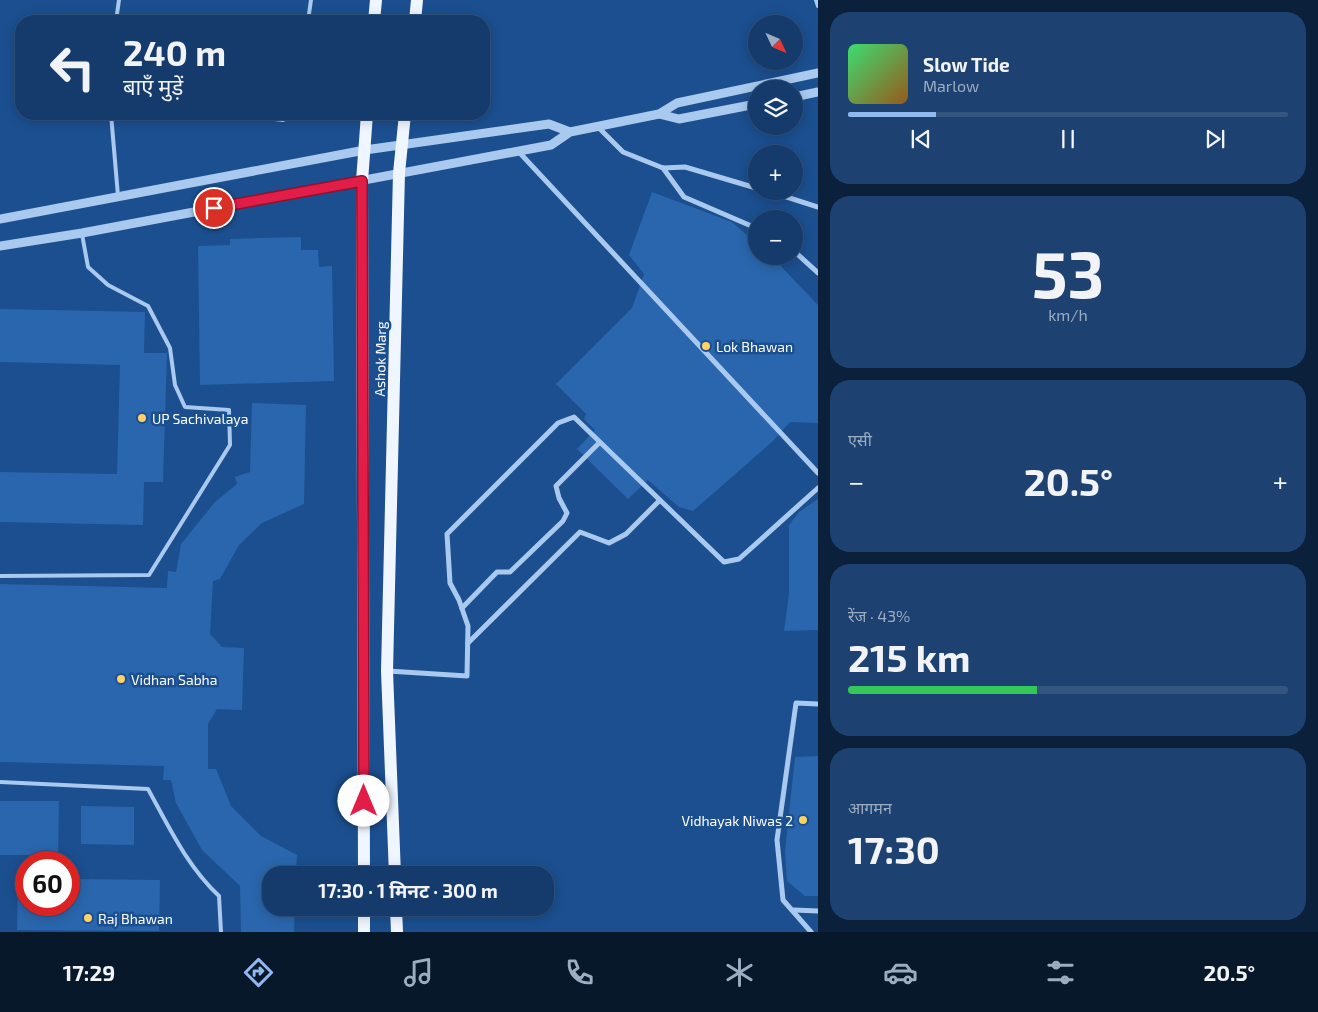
<!DOCTYPE html>
<html lang="hi">
<meta charset="utf-8">
<style>
body{margin:0;font-family:"Exo 2","Noto Sans Devanagari",sans-serif;background:#1d4271;color:#f1f3f6;height:100vh;display:flex;flex-direction:column;font-size:19px;white-space:nowrap}
*{box-sizing:border-box;margin:0}
p{font-size:16px;color:#9dadc1}
.icon{flex:none;width:28px;height:28px;fill:none;stroke:currentColor;stroke-width:2;stroke-linecap:round;stroke-linejoin:round}
.map{position:relative;flex:1;overflow:hidden}
.drawer{display:flex;flex-direction:column;gap:12px;padding:12px;background:#0b203b;width:500px}
.drawer>*{flex:none}
.guide{position:absolute;left:15px;top:15px;width:475px;height:105px;border-radius:20px;box-shadow:0 2px 12px #0003,0 0 0 1px #33557e;background:#143b6b;color:#f1f3f6;overflow:hidden}
.needle{width:32px;rotate:134deg}
.controls{position:absolute;left:748px;top:15px;display:grid;gap:10px}
.controls a{display:grid;place-items:center;width:55px;height:55px;border-radius:50%;background:#143b6b;box-shadow:0 2px 12px #0003,0 0 0 1px #33557e;font-size:25px}
.speed{position:absolute;left:15px;top:851px;display:flex;gap:10px;font-size:25px;font-weight:700;text-align:center}
.speed>*{display:grid;place-content:center;width:65px;height:65px;border-radius:50%;background:#143b6b;box-shadow:0 2px 12px #0003,0 0 0 1px #33557e;line-height:1}
.speed .limit{border:8px solid #d22;background:#fff;color:#111}
.pin{position:absolute;display:grid;place-items:center;width:42px;height:42px;color:#fff;margin:-21px;border:2px solid #fff;border-radius:50%;box-shadow:0 1px 5px #0007}
.me{position:absolute;width:55px;margin:-28px;rotate:0deg;stroke-linejoin:round;filter:drop-shadow(0 0 4px #0008)}
.turn{display:flex;align-items:center;gap:18px;height:105px;padding:0 25px;font-size:22px}
.turn .icon{width:65px;height:65px;stroke-width:2.5}
.turn b{display:block;font-size:35px;line-height:42px}
.big{font-size:38px;font-weight:700;line-height:1.1}
.drawer .widget{flex:1;display:flex;flex-direction:column;justify-content:center;gap:8px;min-width:0;padding:0 18px;border-radius:20px;background:#1d4271}
.drawer .dial{align-items:center;gap:0}
.dial b{font-size:65px;line-height:1}
.song{display:flex;align-items:center;gap:15px}
.cover{width:60px;height:60px;border-radius:8px;background:linear-gradient(135deg,hsl(140 70% 55%),hsl(30 70% 35%))}
.played{height:5px;border-radius:2px;background:linear-gradient(90deg,#90b9f0 20%,#33557e 20%)}
.keys{display:flex;justify-content:space-around;direction:ltr}
.heat{display:flex;justify-content:space-between;align-items:center;font-size:28px;direction:ltr}
.charge{height:8px;border-radius:4px;background:linear-gradient(90deg,#34c759 43%,#33557e 0)}
.trip{position:absolute;left:262px;top:866px;width:292px;height:50px;border-radius:20px;background:#143b6b;box-shadow:0 2px 12px #0003,0 0 0 1px #33557e;font-weight:700;line-height:50px;text-align:center}
.dock{display:flex;height:80px;justify-content:space-around;align-items:center;background:#08182b;color:#9dadc1}
.dock .icon{width:35px;height:35px}
.dock .selected{color:#90b9f0}
.dock b{font-size:22px;color:#f1f3f6}
main{display:flex;flex:1;min-height:0}
.map>svg:first-child{display:block}
.building{fill:#2a66ad}
.lines{fill:none;stroke-linecap:round;stroke-linejoin:round}
.service{stroke:#a9c9ee;stroke-width:4}
.minor{stroke:#a9c9ee;stroke-width:5}
.tertiary{stroke:#a9c9ee;stroke-width:9}
.primary{stroke:#f0f6ff;stroke-width:12}
.route-casing{stroke:#92132f;stroke-width:12}
.route{stroke:#e11d48;stroke-width:9}
.poi-dot{fill:#ffd166;stroke:#1b4f8f;stroke-width:2}
.labels{text-anchor:middle;dominant-baseline:central;stroke-width:5;stroke-linejoin:round;paint-order:stroke}
.poi-label{font-size:14px;fill:#fff;stroke:#1b4f8f;text-anchor:start}
.street-label{font-size:14px;fill:#fff;stroke:#1b4f8f}
</style>
<main>
<div class="map">
<svg width="818" height="932" viewBox="0 0 818 932">
<rect width="100%" height="100%" fill="#1b4f8f"/>
<!-- building -->
<g class="building">
<path d="M652,192L732,222L756,243V256H771L818,305V423L790,422L773,441L693,511L679,507L648,480L628,499L577,449L595,430L584,419L586,414L556,384L632,308L644,274L629,255Z"/>
<path d="M301,237V250H318L319,267L332,266L334,381L200,385L198,246L230,245V239Z"/>
<path d="M0,309L145,312L144,353H167L163,482H144L143,525L0,522V472L117,474L120,365L0,362Z"/>
<path d="M252,403L306,405L304,504L262,523L239,545L220,579L213,581L210,634L222,647L244,648L242,710L217,709L208,724V769H216L231,806L261,836L297,855L296,875H271V908H295L294,932H241L240,886L202,850L176,803L171,780H163L164,766L0,762V584L167,588L168,571L176,572L181,544L215,502L237,484L235,477L250,472Z"/>
<path d="M818,499V630L784,631L789,594V525L799,512Z"/>
<path d="M818,756V896H805L787,881L785,852L795,757Z"/>
<path d="M0,801H59L58,862H29V855H0Z"/>
<path d="M81,806L134,807V845L81,844Z"/>
<path d="M18,879H26V905H69V879L160,880L159,931L17,930Z"/>
</g>
<g class="lines">
<!-- service -->
<g class="service">
<path d="M816,0L818,6"/>
<path d="M116,21L119,0"/>
<path d="M308,21L311,0"/>
<path d="M111,114L118,196"/>
<path d="M234,114L283,120L289,114"/>
<path d="M0,576L149,575L230,445L229,410L185,407L175,385L170,348L148,306L108,285L88,267L82,234"/>
<path d="M0,782L148,789C169,827 187,866 219,896L221,932"/>
</g>
<!-- minor -->
<g class="minor">
<path d="M598,127L623,152L663,168L685,167L756,188"/>
<path d="M518,151L818,473"/>
<path d="M663,168L684,197L756,228"/>
<path d="M768,191L818,207"/>
<path d="M794,251L818,273"/>
<path d="M462,608L497,572H510L563,521L567,513L559,498L556,486L599,443"/>
<path d="M468,643L580,532L609,543L626,534L659,501"/>
<path d="M388,671L467,676L468,626L459,600L450,583L447,534L558,423L574,417L724,562L739,559L818,488"/>
<path d="M794,910L818,911"/>
<path d="M811,932L783,900L777,840L796,703L818,704"/>
</g>
<!-- tertiary -->
<g class="tertiary">
<path d="M794,97L818,92"/>
<path d="M659,114L679,119L756,104"/>
<path d="M0,219L365,150L549,124L570,132"/>
<path d="M0,246L82,233L551,145L570,132L659,114L677,103L818,73"/>
</g>
<!-- primary -->
<g class="primary">
<path d="M374,21L376,0"/>
<path d="M415,21L417,0"/>
<path d="M364,875L362,181L367,114"/>
<path d="M395,875L387,671L399,173L405,114"/>
<path d="M396,908L397,932"/>
<path d="M364,932V908"/>
</g>
</g>
<g class="lines">
<!-- route casing -->
<g class="route-casing">
<path id="route" d="M214,208L362,181L364,801"/>
</g>
<!-- route -->
<use href="#route" class="route"/>
</g>
<!-- markers -->
<g class="poi-dot">
<circle cx="706" cy="346" r="5"/>
<circle cx="142" cy="418" r="5"/>
<circle cx="121" cy="679" r="5"/>
<circle cx="803" cy="820" r="5"/>
<circle cx="88" cy="918" r="5"/>
</g>
<g class="labels">
<!-- poi labels -->
<g class="poi-label">
<text x="716" y="346">Lok Bhawan</text>
<text x="152" y="418">UP Sachivalaya</text>
<text x="131" y="679">Vidhan Sabha</text>
<text x="793" y="820" text-anchor="end">Vidhayak Niwas 2</text>
<text x="98" y="918">Raj Bhawan</text>
</g>
<!-- street labels -->
<g class="street-label">
<text transform="translate(380 359) rotate(-89)">Ashok Marg</text>
</g>
</g>
</svg>
<div class="controls">
<a><svg class="needle" viewBox="-14 -14 28 28"><path d="M0-13l5 13h-10z" fill="#e53935"/><path d="M0 13l5-13h-10z" fill="#9dadc1"/></svg></a>
<a><svg class="icon" aria-label="layers" viewBox="0 0 24 24"><path d="M12 4l9 5-9 5-9-5zM3 14l9 5 9-5"/></svg></a>
<a>+</a>
<a>−</a>
</div>
<div class="speed"><div class="limit">60</div></div>
<div class="pin" style="left:214px;top:208px;background:#d93025"><svg class="icon" aria-label="arrive" viewBox="0 0 24 24"><path d="M6 21V4h12l-3 4 3 4H6"/></svg></div>
<svg class="me" style="left:364px;top:801px" viewBox="-20 -20 40 40"><circle r="19" fill="#fff"/><path d="M0-13L10 11 0 6-10 11z" fill="#e11d48"/></svg>
<div class="trip">17:30 · 1 मिनट · 300 m</div>
<div class="guide">
<div class="turn"><svg class="icon" aria-label="left" viewBox="0 0 24 24"><path d="M17 20v-9H6M10 6l-5 5 5 5"/></svg><div><b>240 m</b>बाएँ मुड़ें</div></div>
</div>
</div>
<section class="drawer">
<div class="widget">
<div class="song"><i class="cover"></i><div><b>Slow Tide</b><p>Marlow</p></div></div>
<div class="played"></div>
<div class="keys"><svg class="icon" aria-label="previous" viewBox="0 0 24 24"><path d="M18 5L8 12l10 7zM5 5v14"/></svg><svg class="icon" aria-label="pause" viewBox="0 0 24 24"><path d="M8 5v14M16 5v14"/></svg><svg class="icon" aria-label="next" viewBox="0 0 24 24"><path d="M6 5l10 7-10 7zM19 5v14"/></svg></div>
</div>
<div class="widget dial"><b>53</b><p>km/h</p></div>
<div class="widget"><p>एसी</p>
<div class="heat"><a>−</a><b class="big">20.5°</b><a>+</a></div>
</div>
<div class="widget"><p>रेंज · 43%</p><b class="big">215 km</b><div class="charge"></div></div>
<div class="widget"><p>आगमन</p><b class="big">17:30</b></div>
</section>
</main>
<nav class="dock">
<b>17:29</b>
<svg class="icon selected" aria-label="directions" viewBox="0 0 24 24"><path d="M12 3l9 9-9 9-9-9zM9 14v-3h6M13 9l2 2-2 2"/></svg>
<svg class="icon" aria-label="music" viewBox="0 0 24 24"><path d="M9 18V5l10-2v13"/><circle cx="6" cy="18" r="3"/><circle cx="16" cy="16" r="3"/></svg>
<svg class="icon" aria-label="phone" viewBox="0 0 24 24"><path d="M5 4h4l2 5-3 2q2 4 5 5l2-3 5 2v4C11 20 4 13 5 4z"/></svg>
<svg class="icon" aria-label="climate" viewBox="0 0 24 24"><path d="M12 3v18M4 7l16 10M4 17L20 7"/></svg>
<svg class="icon" aria-label="car" viewBox="0 0 24 24"><path d="M5 17H2v-5l4-1 3-4h7l3 4 3 1v5h-3M9 17h6M6 11h13"/><circle cx="7" cy="17" r="2"/><circle cx="17" cy="17" r="2"/></svg>
<svg class="icon" aria-label="filters" viewBox="0 0 24 24"><path d="M4 7h16M4 17h16"/><circle cx="9" cy="7" r="2"/><circle cx="15" cy="17" r="2"/></svg>
<b>20.5°</b>
</nav>
